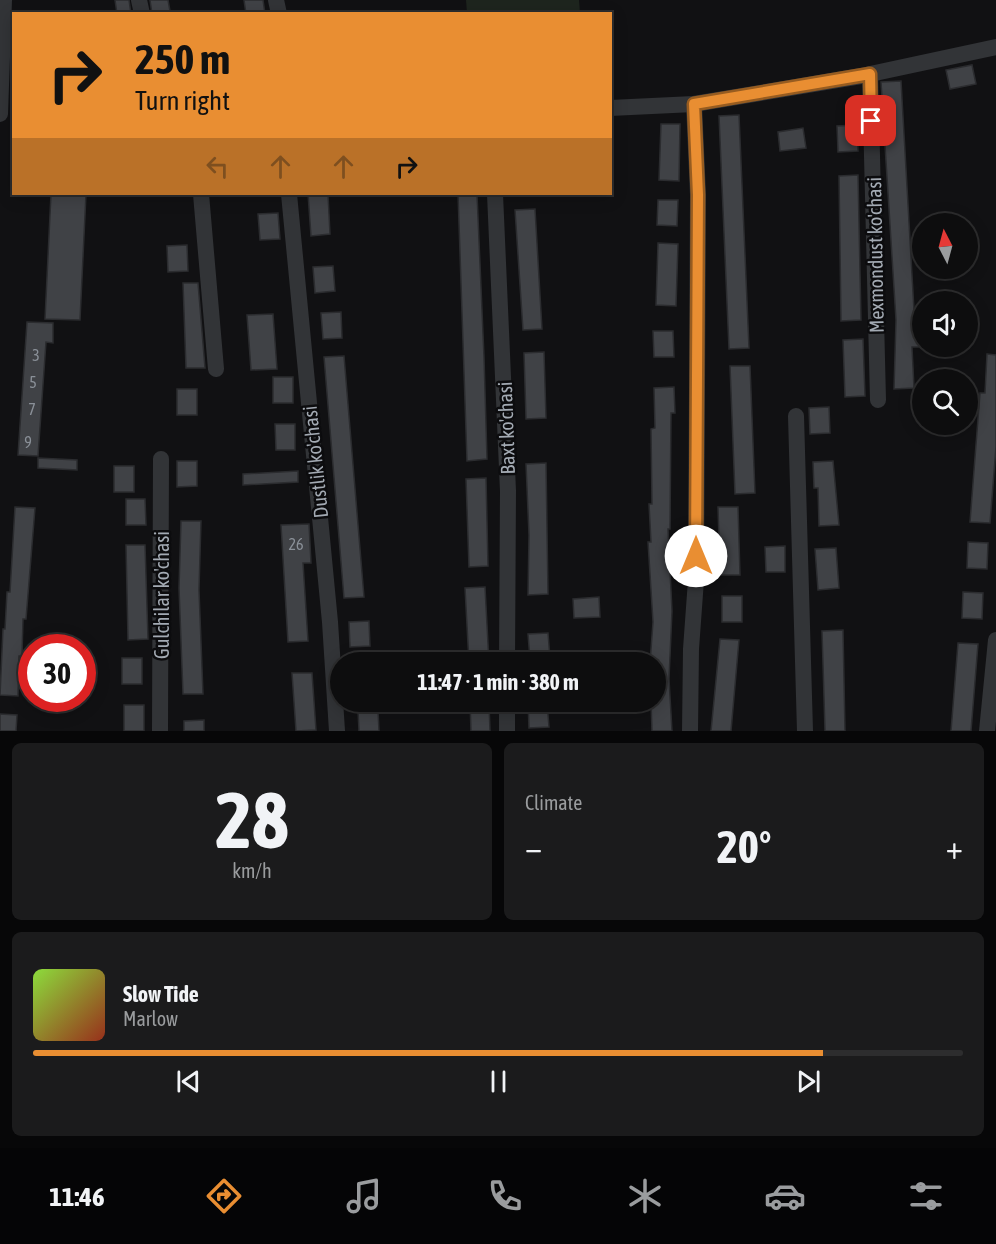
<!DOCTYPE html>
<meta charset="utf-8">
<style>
body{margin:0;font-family:"Asap Condensed",sans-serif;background:#1b1b1c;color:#f1f3f6;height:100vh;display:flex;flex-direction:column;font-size:22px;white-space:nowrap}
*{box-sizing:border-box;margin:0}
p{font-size:20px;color:#9a9c9e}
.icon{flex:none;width:33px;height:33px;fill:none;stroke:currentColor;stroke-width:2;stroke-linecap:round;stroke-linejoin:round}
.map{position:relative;height:731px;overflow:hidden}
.side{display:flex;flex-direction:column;gap:12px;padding:12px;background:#070708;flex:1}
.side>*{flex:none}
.top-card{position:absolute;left:12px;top:12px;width:600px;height:183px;border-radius:0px;box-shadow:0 3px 15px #0003,0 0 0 2px #2d2d2e;background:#e98e32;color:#111;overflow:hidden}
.needle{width:39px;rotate:354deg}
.controls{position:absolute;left:912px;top:213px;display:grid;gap:12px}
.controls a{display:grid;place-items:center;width:66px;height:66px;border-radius:50%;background:#0d0d0e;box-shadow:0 3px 15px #0003,0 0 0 2px #2d2d2e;font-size:30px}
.speed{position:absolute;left:18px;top:634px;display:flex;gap:12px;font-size:30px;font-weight:700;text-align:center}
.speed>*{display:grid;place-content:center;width:78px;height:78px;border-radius:50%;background:#0d0d0e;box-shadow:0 3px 15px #0003,0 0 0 2px #2d2d2e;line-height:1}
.speed .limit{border:9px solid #d22;background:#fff;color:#111}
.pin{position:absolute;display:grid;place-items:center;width:51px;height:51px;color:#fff;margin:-26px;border-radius:12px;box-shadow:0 3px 9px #0006}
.me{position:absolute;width:66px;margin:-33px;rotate:0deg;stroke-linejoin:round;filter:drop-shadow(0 0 4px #0008)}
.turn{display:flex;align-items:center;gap:21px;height:126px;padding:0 24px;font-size:27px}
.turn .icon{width:78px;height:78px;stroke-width:2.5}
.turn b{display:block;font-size:42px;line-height:51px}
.lanes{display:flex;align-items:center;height:57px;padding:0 24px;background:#0003;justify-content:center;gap:30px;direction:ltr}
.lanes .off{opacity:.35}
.big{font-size:45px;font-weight:700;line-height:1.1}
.side .tile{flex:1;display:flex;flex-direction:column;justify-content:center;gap:9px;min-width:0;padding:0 21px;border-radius:9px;background:#1b1b1c}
.side .dial{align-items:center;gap:0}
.dial b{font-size:78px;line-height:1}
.song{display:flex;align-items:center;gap:18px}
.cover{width:72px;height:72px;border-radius:9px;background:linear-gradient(135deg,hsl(90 70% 55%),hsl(10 70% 35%))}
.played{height:6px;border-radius:3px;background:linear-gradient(90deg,#e98e32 85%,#2d2d2e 85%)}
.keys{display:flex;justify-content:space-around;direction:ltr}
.heat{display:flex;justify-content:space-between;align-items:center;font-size:33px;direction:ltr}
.side .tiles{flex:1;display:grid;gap:12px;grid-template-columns:1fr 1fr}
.tile:last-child{grid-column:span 2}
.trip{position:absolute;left:330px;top:652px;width:336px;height:60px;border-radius:30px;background:#0d0d0e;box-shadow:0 3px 15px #0003,0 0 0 2px #2d2d2e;font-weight:700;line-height:60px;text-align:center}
.tabs{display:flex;height:96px;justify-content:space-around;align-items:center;background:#050506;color:#9a9c9e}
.tabs .icon{width:42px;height:42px}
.tabs .on{color:#e98e32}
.tabs b{font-size:27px;color:#f1f3f6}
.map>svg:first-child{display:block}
.green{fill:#1e251e}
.building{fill:#404246;stroke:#2b2c2f;stroke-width:1.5}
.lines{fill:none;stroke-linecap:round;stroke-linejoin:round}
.minor{stroke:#323437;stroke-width:16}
.route-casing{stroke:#975c20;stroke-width:15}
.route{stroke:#e98e32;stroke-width:10}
.labels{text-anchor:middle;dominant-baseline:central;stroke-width:5;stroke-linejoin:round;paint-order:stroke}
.number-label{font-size:16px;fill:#8a9098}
.street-label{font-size:20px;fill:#a3aab3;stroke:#0c0c0e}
</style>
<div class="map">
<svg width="996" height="731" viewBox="0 0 996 731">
<rect width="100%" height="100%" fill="#111113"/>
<!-- green -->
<path class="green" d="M466,0H579L580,13H467Z"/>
<!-- building -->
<g class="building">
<path d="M115,0H129L131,14H117Z"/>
<path d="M150,0H168L170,11L152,14Z"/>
<path d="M244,0H263L265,14H246Z"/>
<path d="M972,65L976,84L950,89L946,70Z"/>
<path d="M901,81L915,328L922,327V347H912L914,388L894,389L896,320L881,82Z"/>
<path d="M739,115L749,348L729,349L719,116Z"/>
<path d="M661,124H680L679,181L659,180Z"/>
<path d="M857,125L858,151L838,152L837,126Z"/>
<path d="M803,128L806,148L780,151L778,132Z"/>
<path d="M858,175L861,320L841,321L839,176Z"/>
<path d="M51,194H86L80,320L45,319Z"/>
<path d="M308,194H328L330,234L311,236Z"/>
<path d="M458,194H477L484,357L487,459L467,461Z"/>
<path d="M658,200H678L677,226L657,225Z"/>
<path d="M535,209L542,329L523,330L515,210Z"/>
<path d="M278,213L280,239L260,240L258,214Z"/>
<path d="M658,243L678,244L676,306L656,305Z"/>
<path d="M187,245L188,271L168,272L167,246Z"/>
<path d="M333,266L335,291L315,293L313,267Z"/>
<path d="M183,283H198L205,368H186Z"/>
<path d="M341,312L342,338L323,339L321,313Z"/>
<path d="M273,314L277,369L251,370L247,315Z"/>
<path d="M27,322L53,323V343L46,342L38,456L18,455Z"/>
<path d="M653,331H673L674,357H654Z"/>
<path d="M863,339L865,396L845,397L843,340Z"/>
<path d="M544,352L546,418L526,419L524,353Z"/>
<path d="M987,354L996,355V447L990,523L970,522L980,393H985Z"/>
<path d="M344,356L364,597L344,598L324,357Z"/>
<path d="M730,366H750L755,493L735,494Z"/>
<rect x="273" y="377" width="20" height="26"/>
<path d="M674,387L675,413H671L670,529H668L672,611L669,679L672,731H652L651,702H656V663H650L653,622L648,542H651L649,504H652L651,429L655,428L654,388Z"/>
<rect x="177" y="389" width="20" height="26"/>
<path d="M829,407L830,433L810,434L809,408Z"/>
<path d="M275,424H295V450H276Z"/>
<path d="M38,458L77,460V470L38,468Z"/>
<path d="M177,461H197V486L177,487Z"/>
<path d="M833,461L839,525L819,526L818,488H814L813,462Z"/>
<path d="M546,463L548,594L528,595L529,535L526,464Z"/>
<rect x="114" y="466" width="20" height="26"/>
<path d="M298,471V482L243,485V474Z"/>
<path d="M486,478L488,566L469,567L466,479Z"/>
<path d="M126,499H145L146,525H126Z"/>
<path d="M15,507L35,508L26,619H23L22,656H19L18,696L0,695L3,629H5L7,592H10Z"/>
<path d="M718,507H738L740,575H720Z"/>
<path d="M181,521H201L199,590L203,694H183L179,588Z"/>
<path d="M309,524L311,563H303L308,641L288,642L281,525Z"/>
<path d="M968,542L988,543L987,569L967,568Z"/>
<path d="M126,545H145L148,639L128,640Z"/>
<path d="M785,546V572H766L765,547Z"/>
<path d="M836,548L839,588L818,590L815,549Z"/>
<path d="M485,587L489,663H469L465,588Z"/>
<path d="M963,592L983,593L982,619L962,618Z"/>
<rect x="722" y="596" width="20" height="26"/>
<path d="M599,597L600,617L574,618L573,599Z"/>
<path d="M369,621L370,646L350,647L349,622Z"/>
<path d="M843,630L845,731H825L822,631Z"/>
<path d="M548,633L550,658L530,660L528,634Z"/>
<path d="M720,639L739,640L731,731H711Z"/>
<path d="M958,643L978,644L971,731H951Z"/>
<rect x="122" y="658" width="20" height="26"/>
<path d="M292,673H312L316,730L296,731Z"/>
<path d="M470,702H489L490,731H471Z"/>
<path d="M528,702H547L549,727L529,728Z"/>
<rect x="124" y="705" width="20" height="26"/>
<path d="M378,710L379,731H359L358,711Z"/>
<path d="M0,714L17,715L16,731H0Z"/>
<path d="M204,720V731H184V721Z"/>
</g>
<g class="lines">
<!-- minor -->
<g class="minor">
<path d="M139,0L142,14"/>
<path d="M276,0L279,14"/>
<path d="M870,74L878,400"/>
<path d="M610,108L694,104L861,76L996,47"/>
<path d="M0,114L4,0"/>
<path d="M201,194L216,369"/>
<path d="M289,194L330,622L337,731"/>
<path d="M495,194L508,491L507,663"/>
<path d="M796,416L805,731"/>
<path d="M160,731L161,459"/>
<path d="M507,731V702"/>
<path d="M690,731L691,649L696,580L698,195L694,104"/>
<path d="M987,731L996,640"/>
</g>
</g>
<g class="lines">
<!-- route casing -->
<g class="route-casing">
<path id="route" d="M696,556L698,195L694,104L870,74L871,121"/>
</g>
<!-- route -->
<use href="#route" class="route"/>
</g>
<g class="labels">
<!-- number labels -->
<g class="number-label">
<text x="36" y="355">3</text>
<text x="33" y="382">5</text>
<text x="32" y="409">7</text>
<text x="28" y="442">9</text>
<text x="296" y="544">26</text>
</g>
<!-- street labels -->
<g class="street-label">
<text transform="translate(875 255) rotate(-91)">Mexmondust ko'chasi</text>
<text transform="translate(506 428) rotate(-92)">Baxt ko'chasi</text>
<text transform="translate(315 462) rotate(-96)">Dustlik ko'chasi</text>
<text transform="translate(161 595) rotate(-90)">Gulchilar ko'chasi</text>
</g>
</g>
</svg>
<div class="controls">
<a><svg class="needle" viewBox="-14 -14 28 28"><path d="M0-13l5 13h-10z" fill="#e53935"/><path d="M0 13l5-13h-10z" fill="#9a9c9e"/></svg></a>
<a><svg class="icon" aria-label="sound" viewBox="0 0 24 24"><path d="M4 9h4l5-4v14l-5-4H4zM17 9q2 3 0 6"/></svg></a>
<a><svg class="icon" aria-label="search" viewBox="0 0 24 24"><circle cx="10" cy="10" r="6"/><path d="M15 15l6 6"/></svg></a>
</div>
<div class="speed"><div class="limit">30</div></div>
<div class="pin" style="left:871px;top:121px;background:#d93025"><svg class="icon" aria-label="arrive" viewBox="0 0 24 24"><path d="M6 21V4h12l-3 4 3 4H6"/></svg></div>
<svg class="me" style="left:696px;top:556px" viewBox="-20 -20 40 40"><circle r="19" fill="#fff"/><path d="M0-13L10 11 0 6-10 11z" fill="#e98e32"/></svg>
<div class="trip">11:47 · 1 min · 380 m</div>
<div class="top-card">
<div class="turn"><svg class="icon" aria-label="right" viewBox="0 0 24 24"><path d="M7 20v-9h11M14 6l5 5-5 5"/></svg><div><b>250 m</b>Turn right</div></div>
<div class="lanes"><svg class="icon off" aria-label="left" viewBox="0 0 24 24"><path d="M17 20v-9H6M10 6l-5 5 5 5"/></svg><svg class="icon off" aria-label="ahead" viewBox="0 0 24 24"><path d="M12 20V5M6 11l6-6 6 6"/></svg><svg class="icon off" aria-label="ahead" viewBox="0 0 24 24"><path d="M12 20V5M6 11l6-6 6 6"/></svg><svg class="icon" aria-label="right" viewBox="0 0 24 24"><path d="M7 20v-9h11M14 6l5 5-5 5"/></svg></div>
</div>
</div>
<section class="side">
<div class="tiles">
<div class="tile dial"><b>28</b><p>km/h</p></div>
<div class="tile"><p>Climate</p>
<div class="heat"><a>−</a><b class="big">20°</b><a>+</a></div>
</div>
<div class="tile">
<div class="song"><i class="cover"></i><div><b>Slow Tide</b><p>Marlow</p></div></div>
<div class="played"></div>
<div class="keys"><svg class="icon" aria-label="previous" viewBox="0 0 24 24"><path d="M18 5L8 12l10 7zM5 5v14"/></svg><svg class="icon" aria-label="pause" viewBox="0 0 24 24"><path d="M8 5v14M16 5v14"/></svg><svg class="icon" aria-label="next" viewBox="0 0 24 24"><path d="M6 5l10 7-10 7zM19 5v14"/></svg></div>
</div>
</div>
</section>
<nav class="tabs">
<b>11:46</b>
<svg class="icon on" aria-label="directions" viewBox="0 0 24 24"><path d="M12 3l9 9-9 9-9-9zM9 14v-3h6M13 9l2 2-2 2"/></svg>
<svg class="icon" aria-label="music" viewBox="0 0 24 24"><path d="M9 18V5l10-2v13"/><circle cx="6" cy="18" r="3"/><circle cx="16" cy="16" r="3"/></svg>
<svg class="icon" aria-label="phone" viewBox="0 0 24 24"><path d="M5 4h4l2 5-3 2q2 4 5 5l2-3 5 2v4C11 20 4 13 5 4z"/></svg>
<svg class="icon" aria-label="climate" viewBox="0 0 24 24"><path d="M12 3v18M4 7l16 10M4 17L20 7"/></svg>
<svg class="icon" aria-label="car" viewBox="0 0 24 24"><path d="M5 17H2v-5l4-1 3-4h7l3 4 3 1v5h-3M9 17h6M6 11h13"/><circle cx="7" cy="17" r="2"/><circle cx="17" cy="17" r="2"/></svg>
<svg class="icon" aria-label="filters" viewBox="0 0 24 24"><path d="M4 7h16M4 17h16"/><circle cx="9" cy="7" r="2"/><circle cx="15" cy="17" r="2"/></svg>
</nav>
